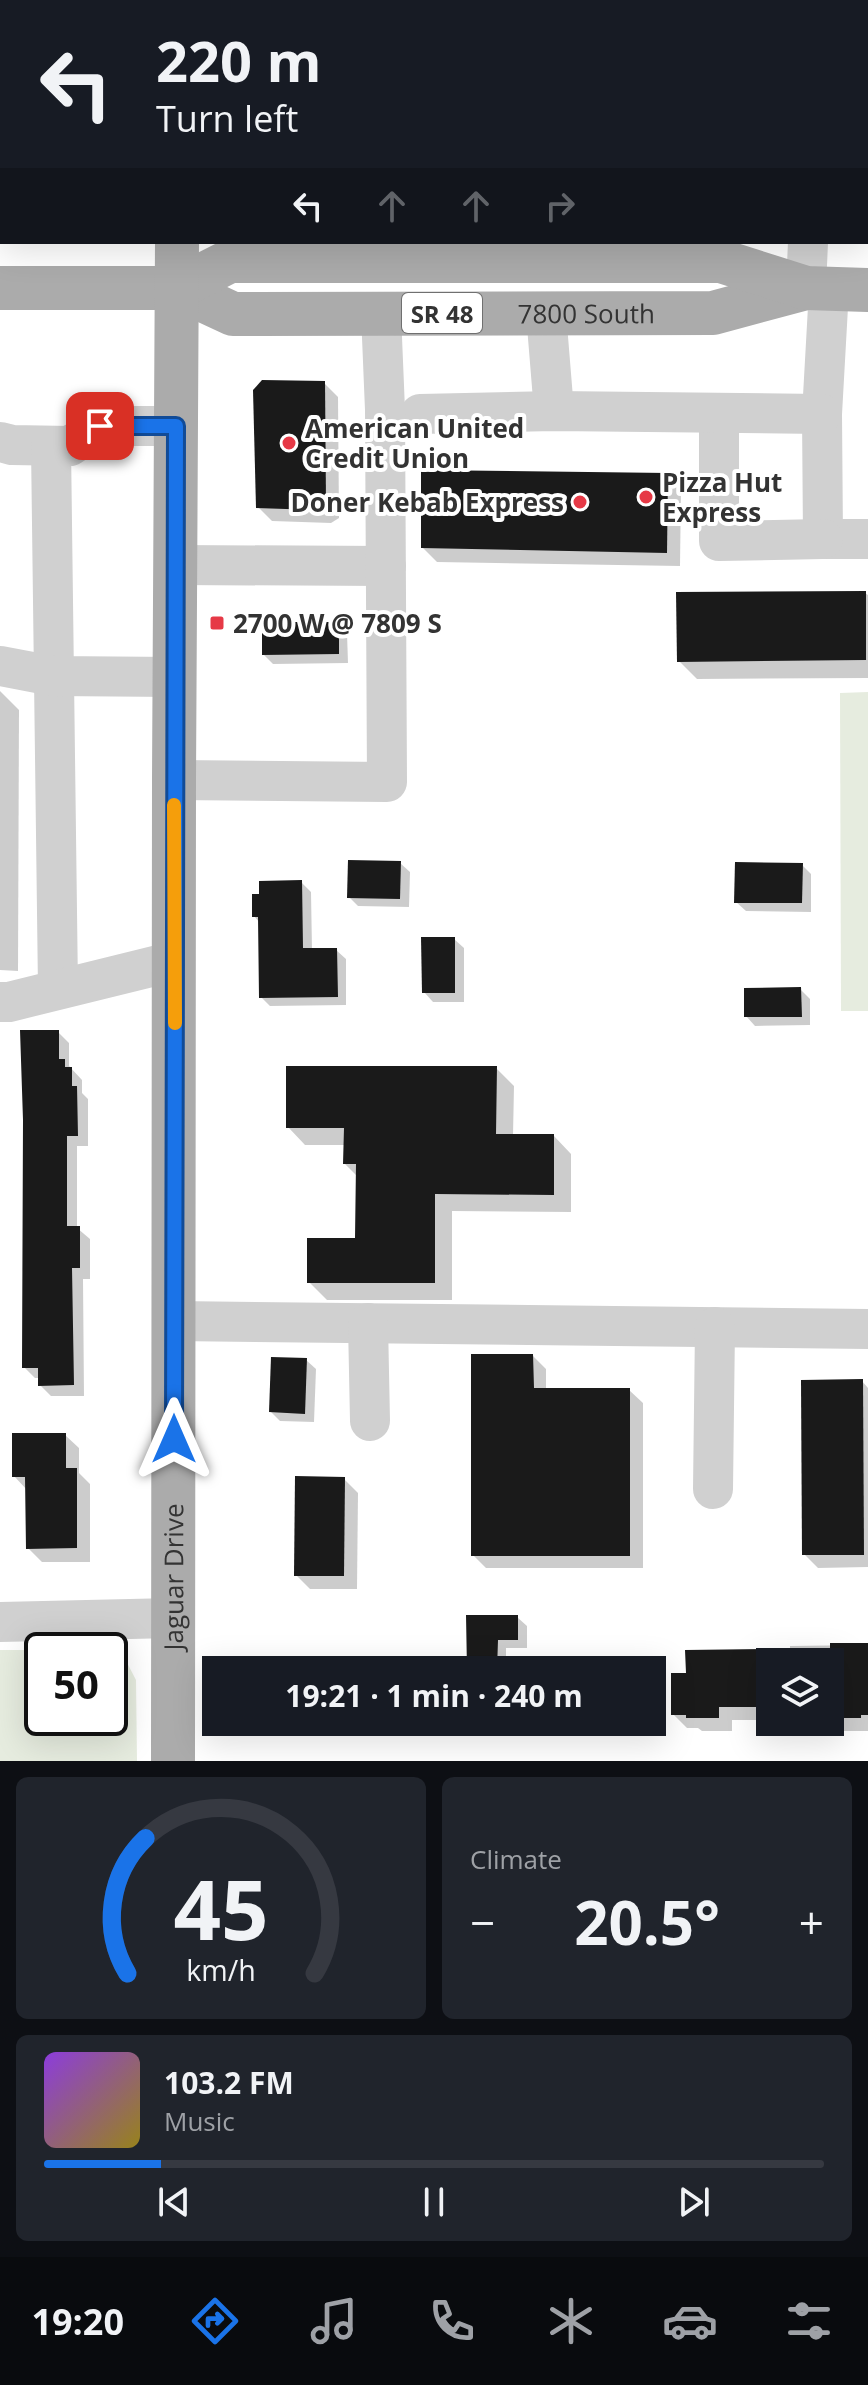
<!DOCTYPE html>
<meta charset="utf-8">
<style>
body{margin:0;font-family:"Open Sans",sans-serif;background:#20242c;color:#f1f3f6;height:100vh;display:flex;flex-direction:column;font-size:30px;white-space:nowrap}
*{box-sizing:border-box;margin:0}
p{font-size:26px;color:#9ea1a6}
.icon{flex:none;width:44px;height:44px;fill:none;stroke:currentColor;stroke-width:2;stroke-linecap:round;stroke-linejoin:round}
.map{position:relative;height:1761px;overflow:hidden}
.panel{display:flex;flex-direction:column;gap:16px;padding:16px;background:#0d0f14;flex:1}
.panel>*{flex:none}
.hud{position:absolute;left:0px;top:0px;width:868px;height:244px;box-shadow:0 8px 32px #0002;background:#171b24;color:#f1f3f6;overflow:hidden}
.buttons{position:absolute;left:756px;top:1648px;display:grid;gap:16px}
.buttons a{display:grid;place-items:center;width:88px;height:88px;border-radius:0px;background:#171b24;box-shadow:0 8px 32px #0002;font-size:40px}
.speed{position:absolute;left:24px;top:1632px;display:flex;gap:16px;font-size:40px;font-weight:700;text-align:center}
.speed>*{display:grid;place-content:center;width:104px;height:104px;border-radius:50%;background:#171b24;box-shadow:0 8px 32px #0002;line-height:1}
.speed .limit{border:4px solid #111;border-radius:12px;background:#fff;color:#111}
.pin{position:absolute;display:grid;place-items:center;width:68px;height:68px;color:#fff;margin:-34px;border-radius:16px;box-shadow:0 4px 12px #0006}
.me{position:absolute;width:88px;margin:-44px;rotate:0deg;stroke-linejoin:round;filter:drop-shadow(0 0 6px #0008)}
.turn{display:flex;align-items:center;gap:28px;height:168px;padding:0 24px;font-size:36px}
.turn .icon{width:104px;height:104px;stroke-width:2.5}
.turn b{display:block;font-size:56px;line-height:68px}
.lanes{display:flex;align-items:center;height:76px;padding:0 24px;background:#0003;justify-content:center;gap:40px;direction:ltr}
.lanes .off{opacity:.35}
.big{font-size:60px;font-weight:700;line-height:1.1}
.panel .tile{flex:1;display:flex;flex-direction:column;justify-content:center;gap:12px;min-width:0;padding:0 28px;border-radius:12px;background:#20242c}
.panel .dial{align-items:center;gap:0}
.dial svg{height:208px;overflow:visible;fill:none;stroke:#363941;stroke-width:7;stroke-linecap:round;text-anchor:middle}
.dial text{fill:#f1f3f6;stroke:none}
.song{display:flex;align-items:center;gap:24px}
.cover{width:96px;height:96px;border-radius:12px;background:linear-gradient(135deg,hsl(270 70% 55%),hsl(50 70% 35%))}
.played{height:8px;border-radius:4px;background:linear-gradient(90deg,#1a73e8 15%,#363941 15%)}
.keys{display:flex;justify-content:space-around;direction:ltr}
.heat{display:flex;justify-content:space-between;align-items:center;font-size:44px;direction:ltr}
.panel .tiles{flex:1;display:grid;gap:16px;grid-template-columns:1fr 1fr}
.tile:last-child{grid-column:span 2}
.trip{position:absolute;left:202px;top:1656px;width:464px;height:80px;border-radius:0px;background:#171b24;box-shadow:0 8px 32px #0002;font-weight:700;line-height:80px;text-align:center}
.menu{display:flex;height:128px;justify-content:space-around;align-items:center;background:#090b0e;color:#9ea1a6}
.menu .icon{width:56px;height:56px}
.menu .current{color:#1a73e8}
.menu b{font-size:36px;color:#f1f3f6}
.map>svg:first-child{display:block}
.green{fill:#e6ecdf}
.shadow{fill:#0003}
.building{fill:#1a1a1a}
.lines{fill:none;stroke-linecap:round;stroke-linejoin:round}
.minor{stroke:#d0d0d0;stroke-width:40}
.major{stroke:#ababab;stroke-width:44}
.route-casing{stroke:#114b97;stroke-width:20}
.route{stroke:#1a73e8;stroke-width:14}
.slow{stroke:#f59e0b;stroke-width:14}
.poi-dot{fill:#e63946;stroke:#fff;stroke-width:3}
.labels{text-anchor:middle;dominant-baseline:central;stroke-width:8;stroke-linejoin:round;paint-order:stroke}
.shield{fill:#fff;stroke:#707070;stroke-width:2}
.shield-label{font-size:24px;font-weight:bold;fill:#333}
.street-label{font-size:26px;fill:#333;stroke:#fff}
.poi-label{font-size:26px;font-weight:bold;fill:#333;stroke:#fff;text-anchor:start}
</style>
<div class="map">
<svg width="868" height="1761" viewBox="0 0 868 1761">
<rect width="100%" height="100%" fill="#fff"/>
<!-- green -->
<g class="green">
<path d="M868,692V1011H841L840,693Z"/>
<path d="M0,1650H99H42V1718H110V1653L124,1657L136,1680L137,1761H0Z"/>
</g>
<!-- shadow -->
<g class="shadow">
<path d="M0,0H5V2H2V27H0Z"/>
<path d="M300,0H398L415,2H300Z"/>
<rect x="866" y="10" width="2" height="114"/>
<path d="M324,383L338,397L339,518L331,523L272,521L258,507Z"/>
<path d="M667,475L681,488L680,566L437,562L423,548Z"/>
<path d="M865,593L868,595V678L697,679L679,661Z"/>
<path d="M338,624L347,633L348,663L273,664L264,655Z"/>
<path d="M0,691L19,710L18,971L0,970Z"/>
<path d="M400,863L410,872L409,907L358,906L349,897Z"/>
<path d="M802,865L811,874V912L746,911L736,902Z"/>
<path d="M301,882L311,892L312,950H336L346,959V1005L270,1006L261,997L260,923L254,916Z"/>
<path d="M454,939L464,948V1002H433L424,992Z"/>
<path d="M800,989L810,999V1025L755,1026L746,1016Z"/>
<path d="M58,1032L69,1043V1066L82,1080V1093L88,1099V1146H77V1228L90,1239V1279H83L84,1396H51L40,1385V1378H35L24,1367Z"/>
<path d="M496,1068L514,1086L513,1136H554L571,1154V1212L452,1211V1300H327L309,1282L357,1240V1176L345,1164L346,1145H305L288,1127Z"/>
<path d="M533,1356L546,1369V1390H629L643,1403V1568H486L473,1555Z"/>
<path d="M306,1360L316,1369L314,1422L280,1421L271,1412Z"/>
<path d="M862,1381L868,1388V1567L818,1568L804,1554Z"/>
<path d="M65,1435L79,1448V1473L90,1484V1562H42L28,1548L27,1490L14,1476Z"/>
<path d="M344,1479L358,1493L357,1589H310L296,1575Z"/>
<path d="M517,1617L527,1626V1648H506V1670H456L457,1658H469Z"/>
<path d="M868,1645V1731H824L815,1722H830V1662H770V1720H732V1731H702L698,1728H687L673,1714L688,1675L687,1652L790,1651V1646Z"/>
<path d="M295,1669H371L372,1670H295Z"/>
</g>
<!-- building -->
<g class="building">
<path d="M262,380L325,381L326,504L316,510L256,508L253,390Z"/>
<path d="M421,470L668,473L667,553L421,548Z"/>
<path d="M866,591V660L677,662L676,592Z"/>
<path d="M262,622H339V654L262,655Z"/>
<path d="M348,860L401,861L400,899L347,898Z"/>
<path d="M735,862L803,863L802,903H734Z"/>
<path d="M302,880L303,948H337L338,997L259,998L258,917H252V894H259V881Z"/>
<path d="M421,937H455V993H422Z"/>
<path d="M801,987L802,1017H744V988Z"/>
<path d="M20,1030H59V1059H65V1067H72V1086H77L78,1136H67V1226H80V1268H72L74,1385L38,1386V1368H22L23,1120Z"/>
<path d="M286,1066H497L496,1134H554V1195L435,1194V1283H307V1238H355L356,1164H343L344,1128H286Z"/>
<path d="M471,1354H533L534,1388H630V1556H471Z"/>
<path d="M271,1357L307,1358L305,1414L269,1412Z"/>
<path d="M863,1379L864,1555H802L801,1380Z"/>
<path d="M12,1433H66V1468H77V1548L26,1549L25,1477H12Z"/>
<path d="M295,1476L345,1477L344,1576H294Z"/>
<path d="M466,1615H518V1640H498L497,1670H467Z"/>
<path d="M830,1643H868V1715H861V1718H830Z"/>
<path d="M767,1649L768,1707H719V1718H686V1715H671V1673H686L685,1650Z"/>
</g>
<g class="lines">
<!-- minor -->
<g class="minor">
<path d="M546,0L547,2"/>
<path d="M81,2V0"/>
<path d="M265,2V0"/>
<path d="M0,59H2"/>
<path d="M866,159H868"/>
<path d="M0,177H2"/>
<path d="M806,288L808,242"/>
<path d="M829,289L822,414L823,539H868"/>
<path d="M546,313L554,411"/>
<path d="M719,413V541L823,539"/>
<path d="M420,414L554,411L822,414"/>
<path d="M0,442L12,445L70,446L100,426H176"/>
<path d="M51,446L58,989"/>
<path d="M176,565L386,566"/>
<path d="M0,666L53,676L175,677"/>
<path d="M174,780L387,782L385,410L381,313"/>
<path d="M0,1002H9L175,961"/>
<path d="M174,1321L868,1329"/>
<path d="M368,1323L370,1421"/>
<path d="M713,1489L715,1327"/>
<path d="M0,1622L173,1618"/>
</g>
<!-- major -->
<g class="major">
<path d="M178,2V0"/>
<path id="s1" d="M0,288H177L233,314L713,313L806,288"/>
<path d="M177,288L230,261H721L806,288L868,290"/>
<path id="s2" d="M173,1761L174,780L177,242"/>
</g>
</g>
<g class="lines">
<!-- route casing -->
<g class="route-casing">
<path id="route" d="M100,426H176L174,1439"/>
</g>
<!-- route -->
<use href="#route" class="route"/>
<!-- slow -->
<path class="slow" d="M174,805L175,1023"/>
</g>
<!-- markers -->
<g class="poi-dot">
<circle cx="289" cy="443" r="8"/>
<circle cx="646" cy="497" r="8"/>
<circle cx="580" cy="502" r="8"/>
<rect x="209" y="615" width="16" height="16" rx="4"/>
</g>
<g class="labels">
<!-- shield labels -->
<rect class="shield" x="402" y="293" width="80" height="40" rx="6"/>
<g class="shield-label">
<text x="442" y="313">SR 48</text>
</g>
<!-- street labels -->
<g class="street-label">
<text stroke="none"><textPath href="#s1" startOffset="592">7800 South</textPath></text>
<text stroke="none"><textPath href="#s2" startOffset="184">Jaguar Drive</textPath></text>
</g>
<!-- poi labels -->
<g class="poi-label">
<text x="305" y="428">American United<tspan x="305" dy="30">Credit Union</tspan></text>
<text x="662" y="482">Pizza Hut<tspan x="662" dy="30">Express</tspan></text>
<text x="564" y="502" text-anchor="end">Doner Kebab Express</text>
<text x="233" y="623">2700 W @ 7809 S</text>
</g>
</g>
</svg>
<div class="buttons">
<a><svg class="icon" aria-label="layers" viewBox="0 0 24 24"><path d="M12 4l9 5-9 5-9-5zM3 14l9 5 9-5"/></svg></a>
</div>
<div class="speed"><div class="limit">50</div></div>
<div class="pin" style="left:100px;top:426px;background:#d93025"><svg class="icon" aria-label="arrive" viewBox="0 0 24 24"><path d="M6 21V4h12l-3 4 3 4H6"/></svg></div>
<svg class="me" style="left:174px;top:1439px" viewBox="-20 -20 40 40"><path d="M0-17L14 15 0 8-14 15z" fill="#1a73e8" stroke="#fff" stroke-width="4"/></svg>
<div class="trip">19:21 · 1 min · 240 m</div>
<div class="hud">
<div class="turn"><svg class="icon" aria-label="left" viewBox="0 0 24 24"><path d="M17 20v-9H6M10 6l-5 5 5 5"/></svg><div><b>220 m</b>Turn left</div></div>
<div class="lanes"><svg class="icon" aria-label="left" viewBox="0 0 24 24"><path d="M17 20v-9H6M10 6l-5 5 5 5"/></svg><svg class="icon off" aria-label="ahead" viewBox="0 0 24 24"><path d="M12 20V5M6 11l6-6 6 6"/></svg><svg class="icon off" aria-label="ahead" viewBox="0 0 24 24"><path d="M12 20V5M6 11l6-6 6 6"/></svg><svg class="icon off" aria-label="right" viewBox="0 0 24 24"><path d="M7 20v-9h11M14 6l5 5-5 5"/></svg></div>
</div>
</div>
<section class="panel">
<div class="tiles">
<div class="tile dial"><svg viewBox="0 0 100 80">
<path d="M14 69A42 42 0 1 1 86 69"/>
<path d="M14 69A42 42 0 0 1 21 17" stroke="#1a73e8"/>
<text x="50" y="56" font-size="32" font-weight="700">45</text>
<text x="50" y="72" font-size="11">km/h</text>
</svg></div>
<div class="tile"><p>Climate</p>
<div class="heat"><a>−</a><b class="big">20.5°</b><a>+</a></div>
</div>
<div class="tile">
<div class="song"><i class="cover"></i><div><b>103.2 FM</b><p>Music</p></div></div>
<div class="played"></div>
<div class="keys"><svg class="icon" aria-label="previous" viewBox="0 0 24 24"><path d="M18 5L8 12l10 7zM5 5v14"/></svg><svg class="icon" aria-label="pause" viewBox="0 0 24 24"><path d="M8 5v14M16 5v14"/></svg><svg class="icon" aria-label="next" viewBox="0 0 24 24"><path d="M6 5l10 7-10 7zM19 5v14"/></svg></div>
</div>
</div>
</section>
<nav class="menu">
<b>19:20</b>
<svg class="icon current" aria-label="directions" viewBox="0 0 24 24"><path d="M12 3l9 9-9 9-9-9zM9 14v-3h6M13 9l2 2-2 2"/></svg>
<svg class="icon" aria-label="music" viewBox="0 0 24 24"><path d="M9 18V5l10-2v13"/><circle cx="6" cy="18" r="3"/><circle cx="16" cy="16" r="3"/></svg>
<svg class="icon" aria-label="phone" viewBox="0 0 24 24"><path d="M5 4h4l2 5-3 2q2 4 5 5l2-3 5 2v4C11 20 4 13 5 4z"/></svg>
<svg class="icon" aria-label="climate" viewBox="0 0 24 24"><path d="M12 3v18M4 7l16 10M4 17L20 7"/></svg>
<svg class="icon" aria-label="car" viewBox="0 0 24 24"><path d="M5 17H2v-5l4-1 3-4h7l3 4 3 1v5h-3M9 17h6M6 11h13"/><circle cx="7" cy="17" r="2"/><circle cx="17" cy="17" r="2"/></svg>
<svg class="icon" aria-label="filters" viewBox="0 0 24 24"><path d="M4 7h16M4 17h16"/><circle cx="9" cy="7" r="2"/><circle cx="15" cy="17" r="2"/></svg>
</nav>
